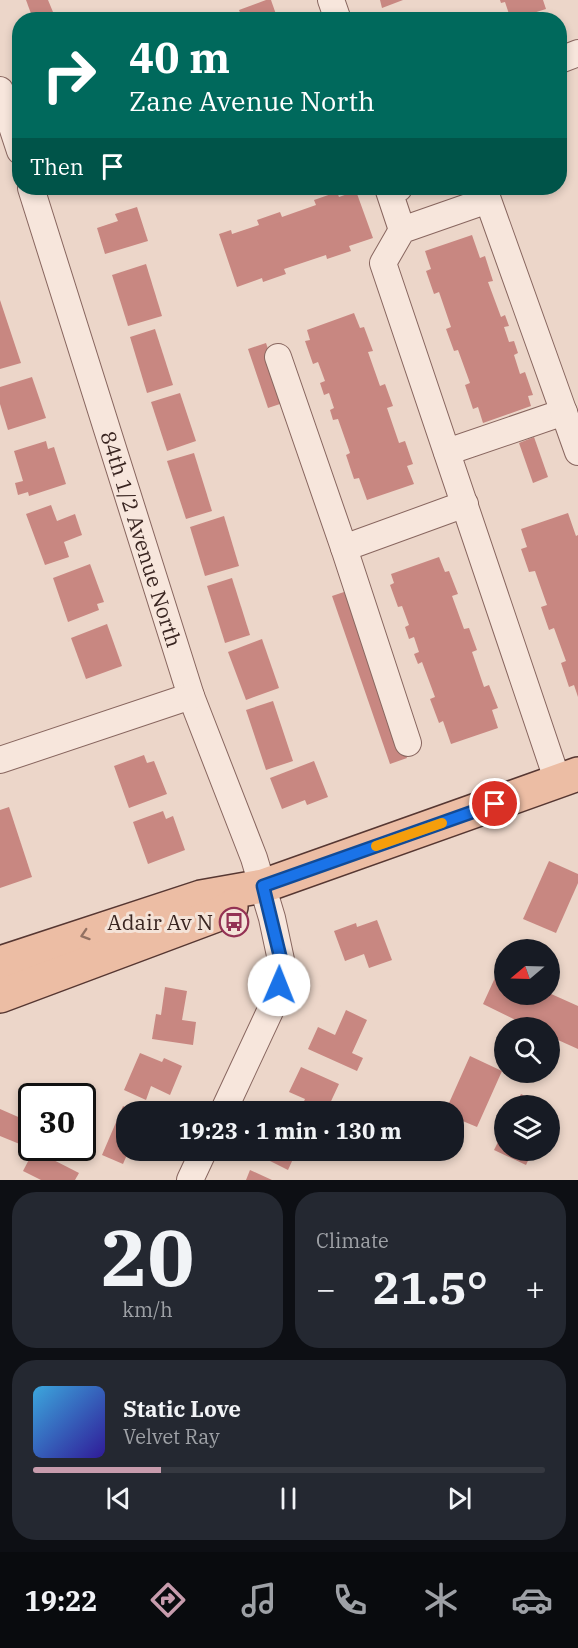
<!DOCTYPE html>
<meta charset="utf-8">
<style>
body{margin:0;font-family:"IBM Plex Serif",serif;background:#242831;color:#f1f3f6;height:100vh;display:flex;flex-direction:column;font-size:22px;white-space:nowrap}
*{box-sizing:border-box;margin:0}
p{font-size:20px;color:#9ea1a6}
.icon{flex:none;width:33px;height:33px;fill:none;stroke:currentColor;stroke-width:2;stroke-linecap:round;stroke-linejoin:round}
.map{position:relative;height:1180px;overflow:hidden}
.details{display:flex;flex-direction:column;gap:12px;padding:12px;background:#0d0f14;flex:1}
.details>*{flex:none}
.banner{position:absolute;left:12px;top:12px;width:555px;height:183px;border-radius:24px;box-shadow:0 3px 9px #0003;background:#00695c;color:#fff;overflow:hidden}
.needle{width:39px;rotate:251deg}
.fabs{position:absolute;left:494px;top:939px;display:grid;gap:12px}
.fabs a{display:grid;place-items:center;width:66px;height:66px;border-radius:50%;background:#171b24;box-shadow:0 3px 9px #0003;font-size:30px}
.speed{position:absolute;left:18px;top:1083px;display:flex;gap:12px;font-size:30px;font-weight:700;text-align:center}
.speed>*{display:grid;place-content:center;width:78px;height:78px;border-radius:50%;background:#171b24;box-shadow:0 3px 9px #0003;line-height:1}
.speed .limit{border:3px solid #111;border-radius:9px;background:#fff;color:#111}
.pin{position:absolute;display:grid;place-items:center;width:51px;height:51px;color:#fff;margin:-26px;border:3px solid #fff;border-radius:50%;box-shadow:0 2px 6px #0007}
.me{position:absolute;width:66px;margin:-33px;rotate:1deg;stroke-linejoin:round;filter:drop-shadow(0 0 4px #0008)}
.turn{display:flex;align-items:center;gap:21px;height:126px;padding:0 18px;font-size:27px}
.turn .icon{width:78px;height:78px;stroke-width:2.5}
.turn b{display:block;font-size:42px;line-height:51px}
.then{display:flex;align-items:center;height:57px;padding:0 18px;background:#0003;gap:12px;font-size:22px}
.big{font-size:45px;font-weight:800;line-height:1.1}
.details .widget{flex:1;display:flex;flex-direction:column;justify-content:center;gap:9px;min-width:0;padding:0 21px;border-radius:24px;background:#242831}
.details .dial{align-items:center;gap:0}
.dial b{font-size:78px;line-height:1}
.song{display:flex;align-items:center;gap:18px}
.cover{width:72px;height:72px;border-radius:9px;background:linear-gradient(135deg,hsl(200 70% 55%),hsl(250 70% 35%))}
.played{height:6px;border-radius:3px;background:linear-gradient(90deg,#c79cad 25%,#363941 25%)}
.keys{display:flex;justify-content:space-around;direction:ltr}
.heat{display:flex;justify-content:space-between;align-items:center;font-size:33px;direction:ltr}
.details .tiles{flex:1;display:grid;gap:12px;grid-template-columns:1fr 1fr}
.widget:last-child{grid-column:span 2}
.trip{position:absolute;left:116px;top:1101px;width:348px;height:60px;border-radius:24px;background:#171b24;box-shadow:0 3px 9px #0003;font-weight:800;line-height:60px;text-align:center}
.tabs{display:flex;height:96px;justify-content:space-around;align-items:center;background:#090b0e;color:#9ea1a6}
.tabs .icon{width:42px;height:42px}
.tabs .selected{color:#c79cad}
.tabs b{font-size:27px;color:#f1f3f6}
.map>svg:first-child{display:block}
.building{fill:#c88781}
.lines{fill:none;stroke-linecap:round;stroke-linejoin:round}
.minor-casing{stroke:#88665f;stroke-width:28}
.major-casing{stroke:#563732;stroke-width:36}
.minor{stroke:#f7e6dc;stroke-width:26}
.major{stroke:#ecbda4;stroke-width:33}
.oneway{stroke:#927162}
.route-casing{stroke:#114b97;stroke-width:15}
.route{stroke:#1a73e8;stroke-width:10}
.slow{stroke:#f59e0b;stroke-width:10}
.labels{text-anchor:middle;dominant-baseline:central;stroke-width:6;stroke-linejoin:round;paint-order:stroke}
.street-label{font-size:21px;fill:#392521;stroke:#f4e3d8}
.poi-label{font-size:21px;fill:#392521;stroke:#f4e3d8;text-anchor:end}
</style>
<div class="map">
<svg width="578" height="1180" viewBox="0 0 578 1180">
<rect width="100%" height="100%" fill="#ecd6c9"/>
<!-- building -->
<g class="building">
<path d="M26,0H48L53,12L33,19Z"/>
<path d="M266,0H271L278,20H243L239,10Z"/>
<path d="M380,0H403L382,8Z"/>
<path d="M500,0H543L546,9L511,20L505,2L501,3Z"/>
<path d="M356,191L373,238L349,246L351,251L327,259L326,255L284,269L286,274L263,282L262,278L237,287L219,234L231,230L232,234L259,225L257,220L280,212L282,217L316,205L314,200L337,192L339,197Z"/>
<path d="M137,207L148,241L105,254L97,228L118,221L115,214Z"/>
<path d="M472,235L480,258L485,256L493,281L488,282L501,317L505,315L509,326L504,327L509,342L514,341L518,353L514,355L520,374L525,372L533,395L528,396L531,406L483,423L478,407L473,409L465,385L470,383L458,350L454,351L446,329L451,327L439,292L434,294L426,271L431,269L425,251Z"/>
<path d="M146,264L162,316L128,326L112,275Z"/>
<path d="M0,300L21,363L0,369Z"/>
<path d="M354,313L360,328L364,327L373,351L368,352L380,386L385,384L393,406L387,408L399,443L405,441L413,464L407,466L414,484L367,500L359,478L354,479L346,455L350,453L338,419L333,420L330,410L334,408L329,393L324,395L320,383L325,381L318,362L313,364L305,341L310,340L307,330Z"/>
<path d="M155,329L173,385L147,393L130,337Z"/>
<path d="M266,343L286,402L268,408L248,349Z"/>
<path d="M32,377L46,418L8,430L0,404V387Z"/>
<path d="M180,393L196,441L167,451L151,402Z"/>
<path d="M534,437L548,477L533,483L519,443Z"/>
<path d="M46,441L48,449L54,447L66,484L29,496L28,492L18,495L15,483L23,481L14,451Z"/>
<path d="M194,453L212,511L186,519L167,461Z"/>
<path d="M51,505L57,521L75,514L82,535L64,542L69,557L45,565L26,514Z"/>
<path d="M568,513L576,536L578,535V697L574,685L569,687L561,663L566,661L554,628L549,630L541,607L547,605L535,571L529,572L521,549L527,547L521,529Z"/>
<path d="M224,516L239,566L205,576L190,527Z"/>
<path d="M439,557L445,572L449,571L458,594L452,596L464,629L469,628L477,650L472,652L484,687L489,685L498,708L492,710L498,728L451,744L443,721L439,723L430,699L435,697L422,662L418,664L414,654L419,652L414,637L409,639L405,627L409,625L402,606L398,607L390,585L394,583L391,574Z"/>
<path d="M90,564L104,602L97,604L99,610L68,622L53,578Z"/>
<path d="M232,578L250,635L225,643L207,586Z"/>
<path d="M350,590L407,758L390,764L332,596Z"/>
<path d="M107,624L122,666L86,679L71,638Z"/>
<path d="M262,639L279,688L246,700L228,652Z"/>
<path d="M273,701L293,761L266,770L246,710Z"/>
<path d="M144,755L147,763L154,761L167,794L129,808L114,766Z"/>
<path d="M314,761L328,797L307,805L305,800L282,809L270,778Z"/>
<path d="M9,807L32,877L0,888V810Z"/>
<path d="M163,811L166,819L173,816L185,850L148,864L133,822Z"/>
<path d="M549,861L578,874V883L556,933L523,919Z"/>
<path d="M377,920L392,960L369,968L364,954L345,961L334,931L356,923L357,927Z"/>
<path d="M499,969L504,971V994H549V993L578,1006V1049L549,1036V1028H532L483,1004Z"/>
<path d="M165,987L187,991L182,1020L196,1022L193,1045L152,1039L156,1014L161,1015Z"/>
<path d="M346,1010L367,1020L352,1053L363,1058L357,1071L308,1049L318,1027L335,1035Z"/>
<path d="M140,1053L162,1062L164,1058L182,1066L170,1095L151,1086L146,1100L124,1090Z"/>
<path d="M470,1056L502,1071L477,1127L453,1117V1112H445Z"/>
<path d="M301,1067L339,1084L326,1112H308L301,1108L305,1099L289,1092Z"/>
<path d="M521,1094L546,1106H515Z"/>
<path d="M123,1106L135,1112H126V1150H129L123,1164L102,1155Z"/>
<path d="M0,1109L32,1123L22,1145L0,1136Z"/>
<path d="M504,1130V1150H533L526,1165L494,1150Z"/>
<path d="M34,1150L79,1173L75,1180H41L23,1171Z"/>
<path d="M272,1150H297L288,1170L268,1160Z"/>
<path d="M250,1170L272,1180H246Z"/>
</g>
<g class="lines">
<!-- minor casing -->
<g class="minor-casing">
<g id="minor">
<path d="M331,0L338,20"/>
<path d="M560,60L578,53"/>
<path d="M0,90L20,151"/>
<path id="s1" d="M31,188L191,696L254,858L272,918L281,960L280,985L271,1009L223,1112"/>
<path d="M399,188L389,191L402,230"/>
<path d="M278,357L344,548"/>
<path d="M447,452L564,412"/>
<path d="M408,743L344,548L465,504"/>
<path d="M0,760L191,696"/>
<path d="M558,782L383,263L402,230L488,200L578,452"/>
<path d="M190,1180L204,1150"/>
</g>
</g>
<!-- major casing -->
<g class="major-casing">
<g id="major">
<path d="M0,963L201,897L263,886L578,774"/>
<path d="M0,996L222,913L231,907"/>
</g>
</g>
<!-- minor -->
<use href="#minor" class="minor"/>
<!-- major -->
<use href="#major" class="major"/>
</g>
<!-- one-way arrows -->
<defs><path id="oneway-chevron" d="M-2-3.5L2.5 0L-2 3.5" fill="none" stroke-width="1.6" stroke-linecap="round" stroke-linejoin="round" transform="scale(1.5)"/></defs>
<use class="oneway" href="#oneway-chevron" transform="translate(85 935) rotate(162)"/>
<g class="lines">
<!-- route casing -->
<g class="route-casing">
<path id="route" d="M279,985L281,960L263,886L495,804"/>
</g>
<!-- route -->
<use href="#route" class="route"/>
<!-- slow -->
<path class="slow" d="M376,846L442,823"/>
</g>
<!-- icons -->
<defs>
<g id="bus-ring" transform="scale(1.5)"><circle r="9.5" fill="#f4e3d8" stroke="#933254" stroke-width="1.5"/><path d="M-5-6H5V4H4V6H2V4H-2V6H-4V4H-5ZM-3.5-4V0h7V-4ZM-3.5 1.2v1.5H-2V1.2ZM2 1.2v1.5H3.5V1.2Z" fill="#933254"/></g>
</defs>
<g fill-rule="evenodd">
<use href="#bus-ring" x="234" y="922"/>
</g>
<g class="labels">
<!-- street labels -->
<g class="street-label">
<text stroke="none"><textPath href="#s1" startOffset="368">84th 1/2 Avenue North</textPath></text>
</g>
<!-- poi labels -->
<g class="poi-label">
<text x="213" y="922">Adair Av N</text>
</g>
</g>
</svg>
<div class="fabs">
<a><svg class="needle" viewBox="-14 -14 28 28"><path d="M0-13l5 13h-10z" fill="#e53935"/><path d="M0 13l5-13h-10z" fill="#9ea1a6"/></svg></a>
<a><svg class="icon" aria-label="search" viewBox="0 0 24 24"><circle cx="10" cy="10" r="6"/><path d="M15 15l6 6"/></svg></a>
<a><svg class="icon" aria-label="layers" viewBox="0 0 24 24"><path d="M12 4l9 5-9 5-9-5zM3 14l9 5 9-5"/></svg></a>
</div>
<div class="speed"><div class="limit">30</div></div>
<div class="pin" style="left:495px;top:804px;background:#d93025"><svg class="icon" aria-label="arrive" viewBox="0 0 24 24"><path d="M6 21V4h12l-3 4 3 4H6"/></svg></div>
<svg class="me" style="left:279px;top:985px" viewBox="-20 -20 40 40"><circle r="19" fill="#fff"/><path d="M0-13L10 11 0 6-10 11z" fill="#1a73e8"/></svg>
<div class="trip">19:23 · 1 min · 130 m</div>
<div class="banner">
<div class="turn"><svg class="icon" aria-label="right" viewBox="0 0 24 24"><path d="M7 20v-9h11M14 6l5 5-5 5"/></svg><div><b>40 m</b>Zane Avenue North</div></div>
<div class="then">Then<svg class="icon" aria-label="arrive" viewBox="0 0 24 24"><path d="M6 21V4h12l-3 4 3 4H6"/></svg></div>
</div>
</div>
<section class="details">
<div class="tiles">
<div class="widget dial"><b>20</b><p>km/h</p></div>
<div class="widget"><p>Climate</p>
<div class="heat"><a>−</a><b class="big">21.5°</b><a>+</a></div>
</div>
<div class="widget">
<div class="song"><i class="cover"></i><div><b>Static Love</b><p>Velvet Ray</p></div></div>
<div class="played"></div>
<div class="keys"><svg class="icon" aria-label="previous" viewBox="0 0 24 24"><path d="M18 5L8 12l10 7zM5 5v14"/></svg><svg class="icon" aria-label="pause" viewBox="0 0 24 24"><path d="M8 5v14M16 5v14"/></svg><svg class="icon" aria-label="next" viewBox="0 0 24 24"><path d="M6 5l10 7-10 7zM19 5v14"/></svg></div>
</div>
</div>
</section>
<nav class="tabs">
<b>19:22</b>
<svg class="icon selected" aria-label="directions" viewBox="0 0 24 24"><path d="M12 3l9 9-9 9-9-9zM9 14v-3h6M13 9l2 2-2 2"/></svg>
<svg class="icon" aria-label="music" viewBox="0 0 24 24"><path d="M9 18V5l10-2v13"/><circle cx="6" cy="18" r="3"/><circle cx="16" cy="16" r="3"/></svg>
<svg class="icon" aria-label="phone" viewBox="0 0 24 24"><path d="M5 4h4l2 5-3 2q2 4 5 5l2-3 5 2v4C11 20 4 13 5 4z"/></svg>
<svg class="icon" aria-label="climate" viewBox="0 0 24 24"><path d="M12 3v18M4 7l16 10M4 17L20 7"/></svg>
<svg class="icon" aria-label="car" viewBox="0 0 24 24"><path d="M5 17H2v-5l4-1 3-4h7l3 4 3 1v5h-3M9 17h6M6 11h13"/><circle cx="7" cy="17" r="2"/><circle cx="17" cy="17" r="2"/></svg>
</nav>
